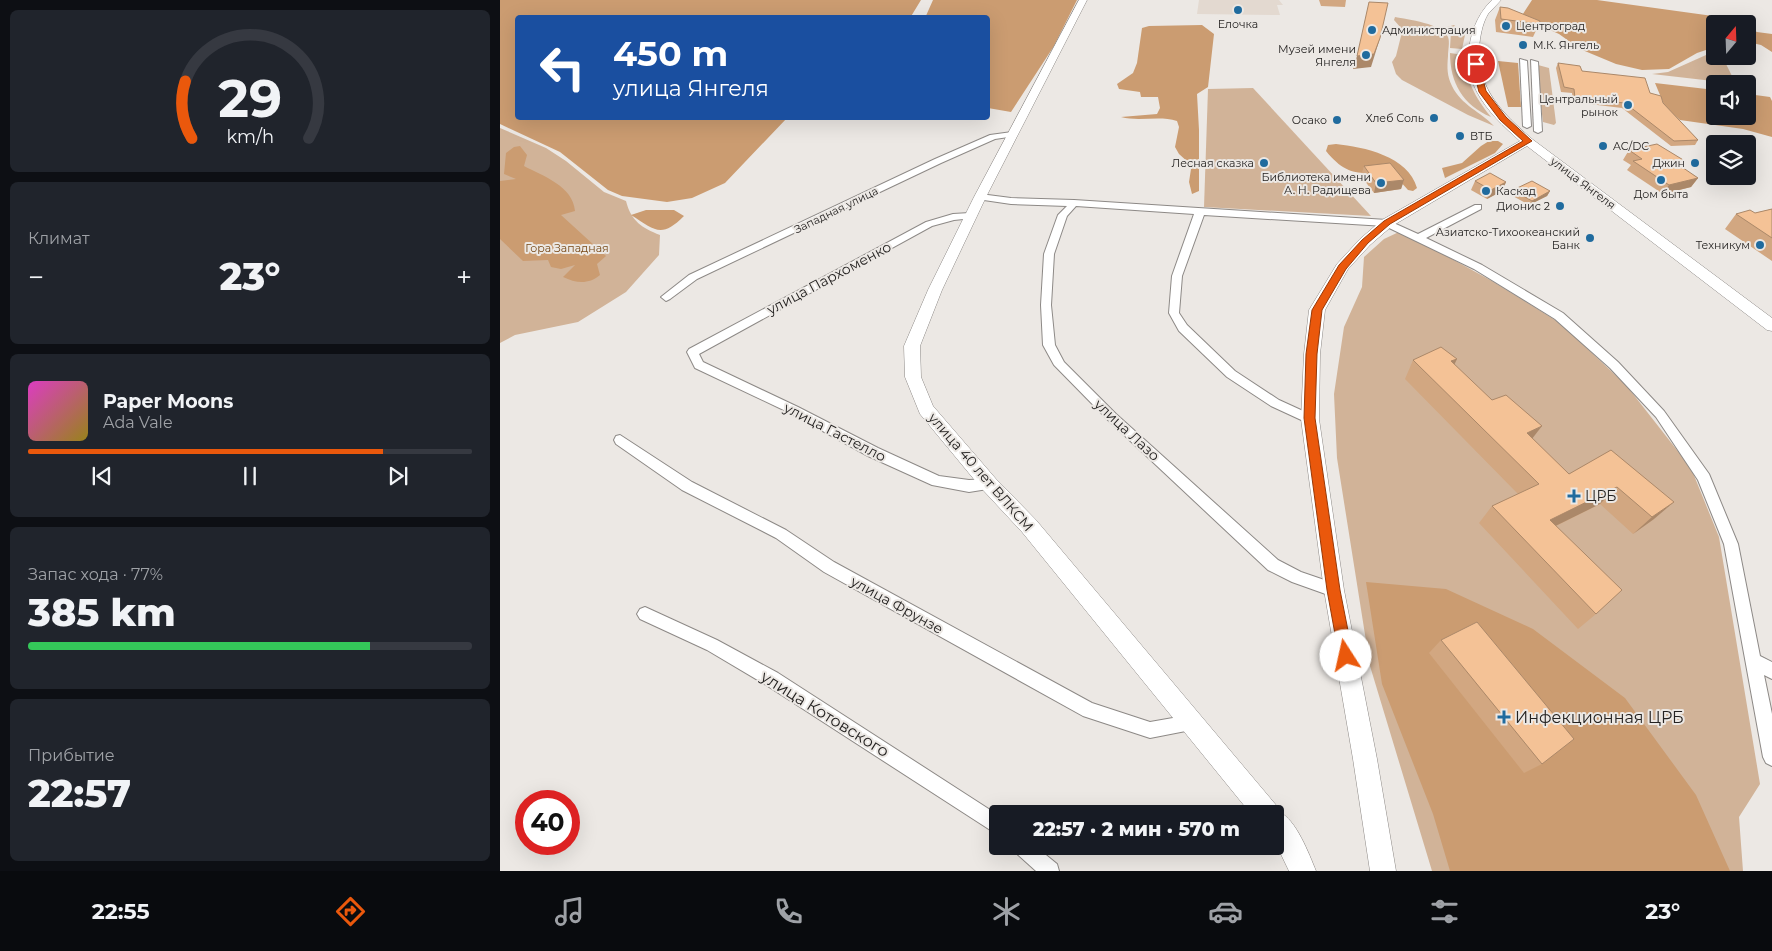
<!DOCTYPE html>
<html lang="ru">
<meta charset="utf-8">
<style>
body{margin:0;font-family:Montserrat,sans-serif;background:#20242c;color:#f1f3f6;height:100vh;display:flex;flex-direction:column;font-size:19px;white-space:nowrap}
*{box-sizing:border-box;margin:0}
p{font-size:16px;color:#9ea1a6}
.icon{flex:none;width:28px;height:28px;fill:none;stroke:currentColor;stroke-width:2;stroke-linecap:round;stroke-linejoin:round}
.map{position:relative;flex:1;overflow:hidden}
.panel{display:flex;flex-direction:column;gap:10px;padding:10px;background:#0d0f14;width:500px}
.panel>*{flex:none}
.guide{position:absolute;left:15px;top:15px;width:475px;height:105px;border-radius:5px;box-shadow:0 5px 20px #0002;background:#1a4fa0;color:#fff;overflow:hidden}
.needle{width:32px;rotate:19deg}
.tools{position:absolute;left:1206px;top:15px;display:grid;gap:10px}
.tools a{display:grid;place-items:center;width:50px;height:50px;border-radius:5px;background:#171b24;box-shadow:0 5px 20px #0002;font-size:25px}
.speed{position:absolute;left:15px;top:790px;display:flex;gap:10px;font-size:25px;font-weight:700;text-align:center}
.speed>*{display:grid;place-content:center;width:65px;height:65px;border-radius:50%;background:#171b24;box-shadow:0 5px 20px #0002;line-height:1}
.speed .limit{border:8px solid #d22;background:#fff;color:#111}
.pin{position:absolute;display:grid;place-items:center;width:42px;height:42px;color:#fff;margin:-21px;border:2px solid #fff;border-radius:50%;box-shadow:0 1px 5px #0007}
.me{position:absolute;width:55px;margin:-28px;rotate:350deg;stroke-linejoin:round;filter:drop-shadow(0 0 4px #0008)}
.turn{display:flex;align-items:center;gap:18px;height:105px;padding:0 15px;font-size:22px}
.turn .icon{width:65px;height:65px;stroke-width:2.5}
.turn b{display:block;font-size:35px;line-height:42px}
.big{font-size:38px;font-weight:800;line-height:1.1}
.panel .card{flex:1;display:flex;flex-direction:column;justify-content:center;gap:8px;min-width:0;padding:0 18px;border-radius:8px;background:#20242c}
.panel .dial{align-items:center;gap:0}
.dial svg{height:130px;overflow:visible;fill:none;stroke:#363941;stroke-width:7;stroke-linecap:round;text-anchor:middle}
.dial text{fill:#f1f3f6;stroke:none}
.song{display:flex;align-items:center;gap:15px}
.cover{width:60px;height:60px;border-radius:8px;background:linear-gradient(135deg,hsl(310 70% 55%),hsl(50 70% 35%))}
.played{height:5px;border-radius:2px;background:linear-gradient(90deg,#ea580c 80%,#363941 80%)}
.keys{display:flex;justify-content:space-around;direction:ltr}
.heat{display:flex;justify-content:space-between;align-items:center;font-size:28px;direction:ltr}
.charge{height:8px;border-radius:4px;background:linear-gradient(90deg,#34c759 77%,#363941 0)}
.trip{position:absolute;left:489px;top:805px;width:295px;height:50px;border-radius:5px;background:#171b24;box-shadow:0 5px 20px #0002;font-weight:800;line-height:50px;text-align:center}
.tab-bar{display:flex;height:80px;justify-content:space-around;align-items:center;background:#090b0e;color:#9ea1a6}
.tab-bar .icon{width:35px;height:35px}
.tab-bar .active{color:#ea580c}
.tab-bar b{font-size:22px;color:#f1f3f6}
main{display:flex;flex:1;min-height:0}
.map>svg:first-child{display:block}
.built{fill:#e3d9d0}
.green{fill:#d1b398}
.forest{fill:#cb9c71}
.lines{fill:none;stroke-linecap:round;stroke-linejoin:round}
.street-casing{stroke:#8d8986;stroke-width:2}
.secondary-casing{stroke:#8d8986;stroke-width:1}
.street{fill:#fff;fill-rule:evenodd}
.secondary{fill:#fff;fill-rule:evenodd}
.wall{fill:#d2a781}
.shaded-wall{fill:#ab8869}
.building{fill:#f4c296;stroke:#ab8869}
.route{fill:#ea580c;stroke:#983908}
.poi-dot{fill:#206b9e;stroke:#ece8e4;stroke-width:2}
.labels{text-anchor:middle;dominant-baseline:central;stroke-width:4;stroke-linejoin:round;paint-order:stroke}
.far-poi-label{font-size:11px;fill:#242221;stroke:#ece8e4;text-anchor:end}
.far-street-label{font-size:11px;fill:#242221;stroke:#ece8e4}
.far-park-label{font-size:11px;fill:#774816;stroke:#ece8e4}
.street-label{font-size:14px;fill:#242221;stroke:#ece8e4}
.poi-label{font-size:14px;fill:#242221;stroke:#ece8e4;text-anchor:start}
.near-street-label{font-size:16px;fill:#242221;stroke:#ece8e4}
.near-poi-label{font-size:16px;fill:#242221;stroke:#ece8e4;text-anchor:start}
</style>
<main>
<section class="panel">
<div class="card dial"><svg viewBox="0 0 100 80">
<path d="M14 69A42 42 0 1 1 86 69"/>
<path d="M14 69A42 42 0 0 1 10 34" stroke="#ea580c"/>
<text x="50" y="56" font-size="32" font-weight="700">29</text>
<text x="50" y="72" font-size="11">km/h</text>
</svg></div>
<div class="card"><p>Климат</p>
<div class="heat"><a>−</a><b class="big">23°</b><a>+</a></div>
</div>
<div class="card">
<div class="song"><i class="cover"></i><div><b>Paper Moons</b><p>Ada Vale</p></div></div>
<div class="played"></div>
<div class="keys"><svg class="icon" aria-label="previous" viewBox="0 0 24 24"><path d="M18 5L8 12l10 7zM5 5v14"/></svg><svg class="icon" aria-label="pause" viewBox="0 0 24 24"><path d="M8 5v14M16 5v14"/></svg><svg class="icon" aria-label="next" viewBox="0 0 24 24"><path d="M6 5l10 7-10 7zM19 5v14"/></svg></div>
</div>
<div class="card"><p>Запас хода · 77%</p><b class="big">385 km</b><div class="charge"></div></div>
<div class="card"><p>Прибытие</p><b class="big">22:57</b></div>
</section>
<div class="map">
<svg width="1272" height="871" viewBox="0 0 1272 871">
<rect width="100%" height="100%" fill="#ece8e4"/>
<!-- built -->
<path class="built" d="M699,0H779L783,5H777L780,15L697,14Z"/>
<!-- green -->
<g class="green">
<path d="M895,17C907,19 943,24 948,37C950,42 948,50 948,56C947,68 947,76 952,86C961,105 981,112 994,126L968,115L902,80L896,74L892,62L896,56L902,32L901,28L894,20Z"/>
<path d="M954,25L965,35L962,49L950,48L951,31L944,28Z"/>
<path d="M1215,51V56H1239L1230,57L1225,62L1235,82L1239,84L1152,74L1168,72Z"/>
<path d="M950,53L964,55C966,81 975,97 991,117C963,105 950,83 950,53Z"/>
<path d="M1038,65L1049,68L1056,123L1054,125L1043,122L1036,66Z"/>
<path d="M753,88L871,216L704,207L708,89Z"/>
<path d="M0,128L46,148L66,161L104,192L126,201C131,221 142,228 160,235L159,255L126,292L78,322L15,335L0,343Z"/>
<path d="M901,231L992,281L1060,323L1126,385L1191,468L1219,537L1260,784L1239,817L1243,871H932L870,666L837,458L834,394L844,327L862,287L864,257L884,239Z"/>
</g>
<!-- forest -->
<g class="forest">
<path d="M0,0H421L410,18H18V118H287L225,183L192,198L167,202L122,196L108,190L60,152L0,124Z"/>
<path d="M433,0H577L554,46L511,112L488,108V18H425Z"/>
<path d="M1032,0H1097L1249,21L1248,25L1215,24V47L1197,53L1169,69L1142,70L1116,64L1080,49L1059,34L1021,17Z"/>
<path d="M702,25L714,34L708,87L697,94L699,130V191L692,194L689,182L691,169L689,163L679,154L675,147L679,127L677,121C659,115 640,122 621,117L657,114L660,108L658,97H641L640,92L619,89L617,84L633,73L637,63L642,28L649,26Z"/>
<path d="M1248,27L1257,32L1272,34V52L1261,45L1248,42Z"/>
<path d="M998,61L1018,63L1021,107H1008Z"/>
<path d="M1155,83L1215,90V116H1248V94L1270,97L1272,101V137L1243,129L1180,120L1165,107Z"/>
<path d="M989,141H998L1003,144L995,153L945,178L942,168L962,163L981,146Z"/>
<path d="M836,144C864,147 908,156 917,188L913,191L908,190L891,171C861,174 847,177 826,151L828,145Z"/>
<path d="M20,146L27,155L24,166C43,176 73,186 75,211L61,215L106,256L97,264L100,275C88,285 76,283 63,277L75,265L61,269L51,267L48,260L23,261L0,239V181L16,179L4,174L6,153L14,147Z"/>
<path d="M146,210H174L184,216C161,239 155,230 131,215Z"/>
<path d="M866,582L946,589L1033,629L1125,698L1196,795L1230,871H950L933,814L882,684Z"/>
</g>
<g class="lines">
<!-- street casing -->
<g class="street-casing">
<g id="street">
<path d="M1020,59L1027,61L1031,126L1027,128L1023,126Z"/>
<path d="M1031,60L1038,62L1042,131L1038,133L1034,131Z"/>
<path d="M512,132L516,134L515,136L495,139L441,163L197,279L170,299L166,301L161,297L189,275L435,159L490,135Z"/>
<path d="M480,194L511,198L574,200L887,220L918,234L975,205H981V209L926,238L982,265L1063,313L1118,362L1164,411L1209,474L1238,544L1260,656L1272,662V679L1264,675L1272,714V766L1266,763L1263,757L1224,544L1198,480L1156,417L1110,368L1055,319L974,269L885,226L704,215L682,276L679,313L687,325L735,371L779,400L814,416L816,419L814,422L810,424L771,406L727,377L679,331L669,313L672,276L694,214L576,206L567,216L554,254L551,305L555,345L564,362L616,414L778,560L801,572L839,585L841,590L839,595L834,597L792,582L768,570L608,420L554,365L543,345L541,305L544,254L558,215L567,206L511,204L477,199L475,197Z"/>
<path d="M470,213L473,214V218L454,220L432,226L199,354L203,362L298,407L378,448L439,476L469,480L489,479L494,480L496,484L494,488L469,492L432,485L368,456L290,413L195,368L187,352L189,349L426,222L453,214Z"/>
<path d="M120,435L192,482L286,530L334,562L592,703L650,722L690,715L696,717L698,723L696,729L650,738L583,716L324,572L276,538L182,490L116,444L114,440L116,436Z"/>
<path d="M145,607L217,640L278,673L498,815V835L266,685L207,650L140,619L137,614L140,609Z"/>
<path d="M512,846H535L557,864L559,871H536L515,852Z"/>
</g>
</g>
<!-- secondary casing -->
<g class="secondary-casing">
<g id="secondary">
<path d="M579,0H587L486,197L442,290L420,346L421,377L433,406L496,479L536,520L776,805L779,812C796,819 809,854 816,871H789L775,842V814H751L522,532L482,489L420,414L405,377L404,346L428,290L474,197Z"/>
<path d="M992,0H1001C997,5 992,9 988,14C982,24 980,37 979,48C977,89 1003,114 1032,139L1272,318V331L1267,330L1027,146L892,226L870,245L848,269L825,310L820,354L819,419L844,590L877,759L896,871H870L853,759L824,590L801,419L804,354L809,310L837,264L860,239L882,220L1020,141C1004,127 987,111 977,92C962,63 968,23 992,0Z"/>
</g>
</g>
<!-- street -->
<use href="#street" class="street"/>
<!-- secondary -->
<use href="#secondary" class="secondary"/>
</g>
<!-- wall -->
<g class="wall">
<path d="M819,0H846L845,7L821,6Z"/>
<path d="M1000,7L1039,24L1033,37L996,32L995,20Z"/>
<path d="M1058,63L1150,93L1163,103L1198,140L1195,145L1171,146L1122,108L1073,102L1072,93L1061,92L1056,68Z"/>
<path d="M1129,150L1185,161L1181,167L1198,178L1191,187L1163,194L1127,170L1131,165L1123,160Z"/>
<path d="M864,166L904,180L901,189L874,193L861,176Z"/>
<path d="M975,181L1006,182L1002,191L987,199L971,190Z"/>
<path d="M1013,190L1050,191L1047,196L1029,205L1011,195Z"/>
<path d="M1272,209V261L1225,229L1236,214L1255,213Z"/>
<path d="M913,360L954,365L1069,474L1111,450L1154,519L1133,534L1100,504L1056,526L1096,614L1078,629L979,523L992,506L1018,494L905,379Z"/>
<path d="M941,640L1042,764L1024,773L929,653Z"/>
</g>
<!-- shaded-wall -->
<g class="shaded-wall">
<path d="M880,38L871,67L853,69L857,56Z"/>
<path d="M1185,161L1179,171L1176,163Z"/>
<path d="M1198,178L1191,187L1163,194L1169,185Z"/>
<path d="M904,180L901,189L874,193L876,183Z"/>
<path d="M1006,182L1002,191L987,199L991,190Z"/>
<path d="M1050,191L1047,196L1029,205L1032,201Z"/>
<path d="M957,359L948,378L951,361Z"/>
<path d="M1042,426L1028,444L1027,433Z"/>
<path d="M1117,487L1100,504L1035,536L1050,520Z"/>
<path d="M1174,502L1154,519L1133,534L1152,517Z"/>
</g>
<!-- building -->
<g class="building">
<path d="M869,2L888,3L880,38L874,54L857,56Z"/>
<path d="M1000,7L1008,8L1040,21L1039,24L1001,19Z"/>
<path d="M1058,63L1080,66L1082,71L1145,78L1150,93L1161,96L1163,103L1198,140L1174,141L1125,103L1075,98L1074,89L1064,87Z"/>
<path d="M1157,144L1185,161L1176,163L1198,178L1169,185L1133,161L1142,159L1129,150Z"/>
<path d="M890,163L904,180L876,183L864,166Z"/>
<path d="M990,173L1006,182L991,190L975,181Z"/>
<path d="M1032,181L1050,191L1032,201L1013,190Z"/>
<path d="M1272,209V238L1236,214L1250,210L1255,213Z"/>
<path d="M941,347L957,359L951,361L992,400L1006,395L1042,426L1027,433L1069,474L1111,450L1174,502L1152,517L1117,487L1050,520L1122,590L1096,614L992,506L1039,484L913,360Z"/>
<path d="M977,622L1074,739L1042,764L941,640Z"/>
</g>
<!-- route -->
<path class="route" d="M976,63L979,64L986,91L1006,117L1032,141L890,224L868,243L846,269L822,310L817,354L815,418L840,590L853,656L851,661L846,663L841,661L839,656L827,590L804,418L806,354L812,310L839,265L862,240L884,221L1023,141L1000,120L979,92L972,64Z"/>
<!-- markers -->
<g class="poi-dot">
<circle cx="738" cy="10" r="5"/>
<circle cx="1006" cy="26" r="5"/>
<circle cx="872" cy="30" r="5"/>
<circle cx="1023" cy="45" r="5"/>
<circle cx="866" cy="55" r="5"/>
<circle cx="1128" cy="105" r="5"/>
<circle cx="934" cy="118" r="5"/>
<circle cx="837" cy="120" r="5"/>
<circle cx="960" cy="136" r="5"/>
<circle cx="1103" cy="146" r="5"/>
<circle cx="764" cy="163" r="5"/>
<circle cx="1195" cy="163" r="5"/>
<circle cx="1161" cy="180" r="5"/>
<circle cx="881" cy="183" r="5"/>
<circle cx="986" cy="191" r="5"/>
<circle cx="1060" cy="206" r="5"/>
<circle cx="1090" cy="238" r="5"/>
<circle cx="1260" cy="245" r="5"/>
<path d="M1071.5 488.5h5v5h5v5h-5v5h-5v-5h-5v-5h5z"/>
<path d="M1001.5 709.5h5v5h5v5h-5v5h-5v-5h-5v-5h5z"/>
</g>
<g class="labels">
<!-- far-poi labels -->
<g class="far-poi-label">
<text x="738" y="24" text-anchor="middle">Елочка</text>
<text x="1016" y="26" text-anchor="start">Центроград</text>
<text x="882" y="30" text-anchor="start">Администрация</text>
<text x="1033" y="45" text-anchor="start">М.К. Янгель</text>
<text x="856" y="49">Музей имени<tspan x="856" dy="13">Янгеля</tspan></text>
<text x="1118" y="99">Центральный<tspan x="1118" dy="13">рынок</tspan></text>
<text x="924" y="118">Хлеб Соль</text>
<text x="827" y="120">Осако</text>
<text x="970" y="136" text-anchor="start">ВТБ</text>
<text x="1113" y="146" text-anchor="start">AC/DC</text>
<text x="754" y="163">Лесная сказка</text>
<text x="1185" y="163">Джин</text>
<text x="871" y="177">Библиотека имени<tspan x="871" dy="13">А. Н. Радищева</tspan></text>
<text x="996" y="191" text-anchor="start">Каскад</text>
<text x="1161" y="194" text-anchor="middle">Дом быта</text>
<text x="1050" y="206">Дионис 2</text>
<text x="1080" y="232">Азиатско-Тихоокеанский<tspan x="1080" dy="13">Банк</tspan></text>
<text x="1250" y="245">Техникум</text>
</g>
<!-- far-street labels -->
<g class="far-street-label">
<text transform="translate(1083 183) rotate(37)">улица Янгеля</text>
<text transform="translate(336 210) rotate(-26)">Западная улица</text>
</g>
<!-- far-park labels -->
<g class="far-park-label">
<text x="67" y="248">Гора Западная</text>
</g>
<!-- street labels -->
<g class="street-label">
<text transform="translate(329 278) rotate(-28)">улица Пархоменко</text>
<text transform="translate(627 430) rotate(43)">улица Лазо</text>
<text transform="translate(335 432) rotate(27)">улица Гастелло</text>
<text transform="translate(481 472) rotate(49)">улица 40 лет ВЛКСМ</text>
<text transform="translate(397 605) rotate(29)">улица Фрунзе</text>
</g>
<!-- poi labels -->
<g class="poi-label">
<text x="1085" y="496">ЦРБ</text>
</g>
<!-- near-street labels -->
<g class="near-street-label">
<text transform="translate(325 714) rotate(32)">улица Котовского</text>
</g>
<!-- near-poi labels -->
<g class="near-poi-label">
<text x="1015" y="717">Инфекционная ЦРБ</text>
</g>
</g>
</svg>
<div class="tools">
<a><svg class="needle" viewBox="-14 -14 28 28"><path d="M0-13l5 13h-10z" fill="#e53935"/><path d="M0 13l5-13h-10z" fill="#9ea1a6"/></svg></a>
<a><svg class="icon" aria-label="sound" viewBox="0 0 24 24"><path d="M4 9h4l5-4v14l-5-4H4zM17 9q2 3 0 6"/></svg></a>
<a><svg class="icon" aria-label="layers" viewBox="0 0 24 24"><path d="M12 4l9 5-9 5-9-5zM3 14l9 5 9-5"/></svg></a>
</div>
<div class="speed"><div class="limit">40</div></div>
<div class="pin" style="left:976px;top:64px;background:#d93025"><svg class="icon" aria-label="arrive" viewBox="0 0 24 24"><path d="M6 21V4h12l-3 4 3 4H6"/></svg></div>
<svg class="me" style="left:846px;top:656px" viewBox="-20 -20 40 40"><circle r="19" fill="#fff"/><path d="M0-13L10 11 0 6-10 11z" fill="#ea580c"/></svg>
<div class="trip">22:57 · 2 мин · 570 m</div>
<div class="guide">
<div class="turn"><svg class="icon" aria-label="left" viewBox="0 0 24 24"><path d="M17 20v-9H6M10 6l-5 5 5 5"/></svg><div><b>450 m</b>улица Янгеля</div></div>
</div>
</div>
</main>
<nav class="tab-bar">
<b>22:55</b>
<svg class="icon active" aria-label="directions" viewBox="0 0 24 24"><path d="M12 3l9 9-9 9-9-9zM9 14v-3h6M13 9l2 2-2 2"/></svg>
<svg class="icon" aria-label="music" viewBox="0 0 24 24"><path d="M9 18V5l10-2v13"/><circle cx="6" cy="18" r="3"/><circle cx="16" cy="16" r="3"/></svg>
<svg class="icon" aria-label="phone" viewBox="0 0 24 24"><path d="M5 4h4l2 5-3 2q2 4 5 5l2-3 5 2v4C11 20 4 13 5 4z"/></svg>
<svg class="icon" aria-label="climate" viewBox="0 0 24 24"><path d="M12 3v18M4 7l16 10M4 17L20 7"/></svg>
<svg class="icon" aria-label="car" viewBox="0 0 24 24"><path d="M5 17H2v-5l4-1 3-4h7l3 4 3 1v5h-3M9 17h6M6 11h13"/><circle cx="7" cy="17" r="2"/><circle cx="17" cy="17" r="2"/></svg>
<svg class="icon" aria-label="filters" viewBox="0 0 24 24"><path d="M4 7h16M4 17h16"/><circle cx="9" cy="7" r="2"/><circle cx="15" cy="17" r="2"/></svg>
<b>23°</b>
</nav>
